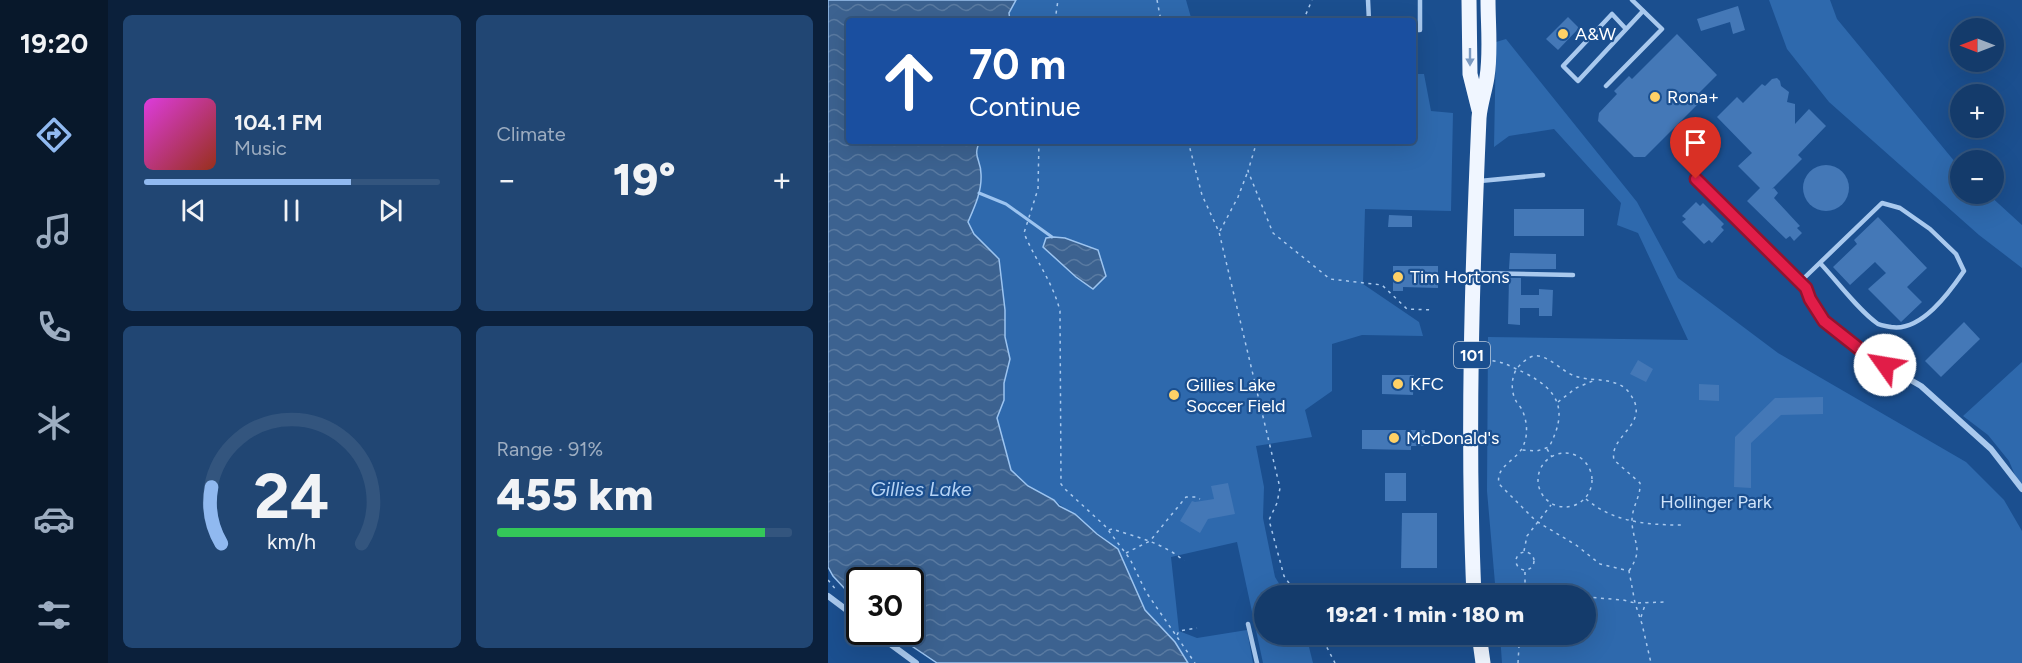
<!DOCTYPE html>
<meta charset="utf-8">
<style>
body{margin:0;font-family:Figtree,sans-serif;background:#214673;color:#f1f3f6;height:100vh;display:flex;flex-direction:column;font-size:22px;white-space:nowrap}
*{box-sizing:border-box;margin:0}
p{font-size:20px;color:#9dadc1}
.icon{flex:none;width:33px;height:33px;fill:none;stroke:currentColor;stroke-width:2;stroke-linecap:round;stroke-linejoin:round}
.map{position:relative;flex:1;overflow:hidden}
.panel{display:flex;flex-direction:column;gap:15px;padding:15px;background:#0b203b;width:720px}
.panel>*{flex:none}
.hud{position:absolute;left:18px;top:18px;width:570px;height:126px;border-radius:6px;box-shadow:0 6px 24px #0002,0 0 0 2px #33557e;background:#1a4fa0;color:#fff;overflow:hidden}
.needle{width:39px;rotate:270deg}
.tools{position:absolute;left:1122px;top:18px;display:grid;gap:12px}
.tools a{display:grid;place-items:center;width:54px;height:54px;border-radius:50%;background:#143b6b;box-shadow:0 6px 24px #0002,0 0 0 2px #33557e;font-size:30px}
.speed{position:absolute;left:18px;top:567px;display:flex;gap:12px;font-size:30px;font-weight:700;text-align:center}
.speed>*{display:grid;place-content:center;width:78px;height:78px;border-radius:50%;background:#143b6b;box-shadow:0 6px 24px #0002,0 0 0 2px #33557e;line-height:1}
.speed .limit{border:3px solid #111;border-radius:9px;background:#fff;color:#111}
.pin{position:absolute;display:grid;place-items:center;width:51px;height:51px;color:#fff;margin:-62px -26px;border-radius:50% 50% 50% 0;rotate:-45deg;box-shadow:0 0 6px #0007}
.pin .icon{rotate:45deg}
.me{position:absolute;width:66px;margin:-33px;rotate:302deg;stroke-linejoin:round;filter:drop-shadow(0 0 4px #0008)}
.turn{display:flex;align-items:center;gap:21px;height:126px;padding:0 24px;font-size:27px}
.turn .icon{width:78px;height:78px;stroke-width:2.5}
.turn b{display:block;font-size:42px;line-height:51px}
.big{font-size:45px;font-weight:800;line-height:1.1}
.panel .widget{flex:1;display:flex;flex-direction:column;justify-content:center;gap:9px;min-width:0;padding:0 21px;border-radius:9px;background:#214673}
.panel .dial{align-items:center;gap:0}
.dial svg{height:156px;overflow:visible;fill:none;stroke:#33557e;stroke-width:7;stroke-linecap:round;text-anchor:middle}
.dial text{fill:#f1f3f6;stroke:none}
.song{display:flex;align-items:center;gap:18px}
.cover{width:72px;height:72px;border-radius:9px;background:linear-gradient(135deg,hsl(300 70% 55%),hsl(10 70% 35%))}
.played{height:6px;border-radius:3px;background:linear-gradient(90deg,#90b9f0 70%,#33557e 70%)}
.keys{display:flex;justify-content:space-around;direction:ltr}
.heat{display:flex;justify-content:space-between;align-items:center;font-size:33px;direction:ltr}
.charge{height:9px;border-radius:4px;background:linear-gradient(90deg,#34c759 91%,#33557e 0)}
.panel .tiles{flex:1;display:grid;gap:15px;grid-template-columns:repeat(2,1fr)}
.trip{position:absolute;left:426px;top:585px;width:342px;height:60px;border-radius:30px;background:#143b6b;box-shadow:0 6px 24px #0002,0 0 0 2px #33557e;font-weight:800;line-height:60px;text-align:center}
main{display:flex;flex:1;min-height:0}
.tab-bar{display:flex;flex-direction:column;width:108px;justify-content:space-around;align-items:center;background:#08182b;color:#9dadc1}
.tab-bar .icon{width:42px;height:42px}
.tab-bar .selected{color:#90b9f0}
.tab-bar b{font-size:27px;color:#f1f3f6}
.map>svg:first-child{display:block}
.green{fill:#2e69ad}
.water{fill:url(#water-waves);stroke:#9cc4f0;stroke-width:1.5}
.lines{fill:none;stroke-linecap:round;stroke-linejoin:round}
.stream{stroke:#9cc4f0;stroke-width:3}
.building{fill:#4478b7}
.path{stroke:#a9c9ee;stroke-width:1.5;stroke-dasharray:3 4.5;stroke-linecap:butt}
.service{stroke:#a9c9ee;stroke-width:4.5}
.minor{stroke:#a9c9ee;stroke-width:6}
.primary{stroke:#f0f6ff;stroke-width:15}
.oneway{fill:#7b9ac1}
.route-casing{stroke:#92132f;stroke-width:15}
.route{stroke:#e11d48;stroke-width:10}
.poi-dot{fill:#ffd166;stroke:#1b4f8f;stroke-width:2}
.labels{text-anchor:middle;dominant-baseline:central;stroke-width:4.5;stroke-linejoin:round;paint-order:stroke}
.shield{fill:#1b4f8f;stroke:#bbcadd;stroke-width:1.5}
.shield-label{font-size:16px;font-weight:bold;fill:#fff}
.poi-label{font-size:18px;fill:#fff;stroke:#1b4f8f;text-anchor:start}
.park-label{font-size:18px;fill:#cfe3fa;stroke:#1b4f8f}
.water-label{font-size:20px;font-style:italic;fill:#b5d3f5;stroke:#1b4f8f}
</style>
<main>
<nav class="tab-bar">
<b>19:20</b>
<svg class="icon selected" aria-label="directions" viewBox="0 0 24 24"><path d="M12 3l9 9-9 9-9-9zM9 14v-3h6M13 9l2 2-2 2"/></svg>
<svg class="icon" aria-label="music" viewBox="0 0 24 24"><path d="M9 18V5l10-2v13"/><circle cx="6" cy="18" r="3"/><circle cx="16" cy="16" r="3"/></svg>
<svg class="icon" aria-label="phone" viewBox="0 0 24 24"><path d="M5 4h4l2 5-3 2q2 4 5 5l2-3 5 2v4C11 20 4 13 5 4z"/></svg>
<svg class="icon" aria-label="climate" viewBox="0 0 24 24"><path d="M12 3v18M4 7l16 10M4 17L20 7"/></svg>
<svg class="icon" aria-label="car" viewBox="0 0 24 24"><path d="M5 17H2v-5l4-1 3-4h7l3 4 3 1v5h-3M9 17h6M6 11h13"/><circle cx="7" cy="17" r="2"/><circle cx="17" cy="17" r="2"/></svg>
<svg class="icon" aria-label="filters" viewBox="0 0 24 24"><path d="M4 7h16M4 17h16"/><circle cx="9" cy="7" r="2"/><circle cx="15" cy="17" r="2"/></svg>
</nav>
<section class="panel">
<div class="tiles">
<div class="widget">
<div class="song"><i class="cover"></i><div><b>104.1 FM</b><p>Music</p></div></div>
<div class="played"></div>
<div class="keys"><svg class="icon" aria-label="previous" viewBox="0 0 24 24"><path d="M18 5L8 12l10 7zM5 5v14"/></svg><svg class="icon" aria-label="pause" viewBox="0 0 24 24"><path d="M8 5v14M16 5v14"/></svg><svg class="icon" aria-label="next" viewBox="0 0 24 24"><path d="M6 5l10 7-10 7zM19 5v14"/></svg></div>
</div>
<div class="widget"><p>Climate</p>
<div class="heat"><a>−</a><b class="big">19°</b><a>+</a></div>
</div>
<div class="widget dial"><svg viewBox="0 0 100 80">
<path d="M14 69A42 42 0 1 1 86 69"/>
<path d="M14 69A42 42 0 0 1 9 40" stroke="#90b9f0"/>
<text x="50" y="56" font-size="32" font-weight="700">24</text>
<text x="50" y="72" font-size="11">km/h</text>
</svg></div>
<div class="widget"><p>Range · 91%</p><b class="big">455 km</b><div class="charge"></div></div>
</div>
</section>
<div class="map">
<svg width="1194" height="663" viewBox="0 0 1194 663">
<defs>
<pattern id="water-waves" width="16" height="10" patternUnits="userSpaceOnUse" patternTransform="scale(1.5)"><rect width="16" height="10" fill="#3c6290"/><path d="M0 5q4-4 8 0t8 0" fill="none" stroke="#597aa1"/></pattern>
</defs>
<rect width="100%" height="100%" fill="#1b4f8f"/>
<!-- green -->
<g class="green">
<path d="M188,0H358L364,21H182L181,13Z"/>
<path d="M941,0H1002L1009,19L1132,168V194H1160L1194,225V268L1151,235L1001,102L959,49Z"/>
<path d="M678,39L809,202L850,278L950,353L1138,462L1176,500L1194,531V663H674L672,635L758,634V596L668,595L659,491L660,337L860,340L810,233L789,225L793,203L726,129L681,136L666,147L668,42Z"/>
<path d="M585,74H596L603,111L625,113L623,211L537,209L535,284L591,322L595,336L534,335L504,344V391L477,410L484,437L428,446L436,487L435,518L447,577L458,595L436,596V634L478,635L485,663H435L409,542L343,557L351,631L369,638L419,630L425,663H360L347,642L317,610L290,549L226,500L200,486L183,470L169,418L176,400V383L182,359L177,337V310L171,259L146,234L140,222C147,206 154,191 153,174C153,159 144,157 152,141H585Z"/>
<path d="M1194,362V492L1181,461L1160,435L1135,416Z"/>
</g>
<!-- water -->
<g class="water">
<path d="M0,0H188L181,13L182,21H21V141H152C144,157 153,159 153,174C154,191 147,206 140,222L146,234L171,259L177,310V337L182,359L176,383V400L169,418L183,470L200,486L226,500L231,506L247,514L269,534L290,549L317,610L347,642L360,663H109L63,632H82V580H32L31,604L5,576L0,567Z"/>
<path d="M226,237L237,238L270,250L278,276L265,289L248,277L215,247L218,238Z"/>
</g>
<g class="lines">
<!-- stream -->
<path class="stream" d="M151,193L178,204L224,237"/>
</g>
<!-- building -->
<g class="building">
<path d="M910,6L917,30L905,34L902,22L873,31L869,19Z"/>
<path d="M740,17L751,28L730,50L718,39Z"/>
<path d="M849,34L889,75L865,99L870,104L817,157H806L770,121L771,113L789,94L786,91L801,76L804,79Z"/>
<path d="M949,78L952,81L953,86L961,92L959,102L967,104V124L981,109L998,126L970,155L974,159L944,189L946,188L950,193L946,198L972,226L969,228L974,233L966,241L962,236L958,239L919,201L932,188L910,166L924,153L889,117L909,97L915,103L934,84L937,86L944,79Z"/>
<circle cx="998" cy="188" r="23"/>
<path d="M868,202L872,206L875,203L896,224L893,227L896,230L884,243L881,240L876,244L854,222L858,219L854,216Z"/>
<rect x="686" y="209" width="70" height="27"/>
<path d="M561,215L584,216V227H560Z"/>
<path d="M1050,217L1099,268L1079,287L1094,302L1073,322L1040,289L1058,273L1047,262L1022,285L1005,267L1029,244L1026,240Z"/>
<path d="M682,253L728,254V269H681Z"/>
<path d="M565,266H610V288L575,287V291H565Z"/>
<path d="M681,278H693V295H711V289L725,290L724,316H711V308H692V325L680,324Z"/>
<path d="M1136,322L1152,339L1113,377L1097,361Z"/>
<path d="M810,360L825,369L818,382L802,374Z"/>
<path d="M554,375H586L585,395L554,394Z"/>
<path d="M871,384L891,385V401L871,400Z"/>
<path d="M995,397V414L953,415L923,443V488L906,487L907,437L947,398Z"/>
<path d="M534,430H597V446H583V450L534,449Z"/>
<rect x="557" y="473" width="21" height="28"/>
<path d="M400,483L407,514L380,519L372,533L352,521L364,501L367,502L386,499L383,486Z"/>
<path d="M574,513H609V568H573Z"/>
<path d="M584,585H595V596H556V586Z"/>
</g>
<g class="lines">
<!-- path -->
<g class="path">
<path d="M329,0L333,21"/>
<path d="M227,21L230,0"/>
<path d="M475,21L484,0"/>
<path d="M211,141L210,189L196,233C207,260 225,282 232,311L233,484L238,490L277,526L302,559L318,592L367,663"/>
<path d="M360,141L374,195L391,232L452,488L449,503L441,520L456,576L470,596"/>
<path d="M429,141L420,171L445,233L502,279L554,285L579,309L605,310"/>
<path d="M392,231L410,197L420,171"/>
<path d="M657,360C676,361 681,366 697,373C732,391 740,411 721,447L709,451L694,450"/>
<path d="M730,402L748,388L767,380"/>
<path d="M719,449L724,457"/>
<circle cx="737" cy="480" r="27"/>
<path d="M758,499C785,522 819,525 853,525"/>
<path d="M281,530L284,529C308,537 336,543 356,561"/>
<path d="M696,551L699,536L723,505"/>
<circle cx="697" cy="561" r="9"/>
<path d="M298,553L322,541L358,497H368L372,499"/>
<path d="M801,571C817,547 804,543 804,520C804,507 813,496 812,483L786,460C781,438 815,427 807,403C804,396 799,388 792,385C778,378 761,381 747,376C734,372 720,354 706,356C700,357 692,364 688,370C683,379 683,392 688,401C690,405 694,408 695,412C699,422 700,434 696,444C691,460 667,465 671,484L708,521L748,545L772,564L801,571L807,603L814,624L823,663"/>
<path d="M697,572V596"/>
<path d="M0,580L9,591"/>
<path d="M758,597L795,600L807,603L837,602"/>
<path d="M813,617L818,602"/>
<path d="M492,634L507,663"/>
<path d="M349,635L351,631L369,628"/>
<path d="M690,663L691,646L694,634"/>
</g>
<!-- service -->
<g class="service">
<path d="M540,0L541,21"/>
<path d="M798,29L784,14L735,66L750,81L815,11"/>
<path d="M585,30H592V0"/>
<path d="M778,86L834,29L804,0"/>
<path d="M868,179L978,288L982,299"/>
<path d="M652,181L715,175"/>
<path d="M649,273L745,275"/>
<path d="M972,282L1054,203L1072,208L1102,229L1128,254L1136,271C1121,293 1093,332 1063,327C1059,326 1054,326 1050,324C1031,311 1009,281 992,263"/>
<path d="M420,624L429,663"/>
</g>
<!-- minor -->
<g class="minor">
<path d="M982,299L996,321L1039,355L1093,386L1163,449L1194,489"/>
<path d="M0,596L32,620"/>
<path d="M46,632L88,663"/>
</g>
<!-- primary -->
<g class="primary">
<path d="M641,0L642,74L651,110"/>
<path d="M646,596C639,437 644,276 651,118C652,104 657,91 659,77C663,53 660,25 660,0"/>
<path d="M651,634L655,663"/>
</g>
</g>
<!-- one-way arrows -->
<defs><path id="oneway-solid" d="M-6-.8H1V-3.2L6.5 0L1 3.2V.8H-6Z" transform="scale(1.5)"/></defs>
<use class="oneway" href="#oneway-solid" transform="translate(642 57) rotate(90)"/>
<g class="lines">
<!-- route casing -->
<g class="route-casing">
<path id="route" d="M868,179L978,288L982,299L996,321L1039,355L1057,365"/>
</g>
<!-- route -->
<use href="#route" class="route"/>
</g>
<!-- markers -->
<g class="poi-dot">
<circle cx="735" cy="34" r="6"/>
<circle cx="827" cy="97" r="6"/>
<circle cx="570" cy="277" r="6"/>
<circle cx="570" cy="384" r="6"/>
<circle cx="346" cy="395" r="6"/>
<circle cx="566" cy="438" r="6"/>
</g>
<g class="labels">
<!-- shield labels -->
<rect class="shield" x="626" y="342" width="36" height="26" rx="4.5"/>
<g class="shield-label">
<text x="644" y="355">101</text>
</g>
<!-- poi labels -->
<g class="poi-label">
<text x="747" y="34">A&amp;W</text>
<text x="839" y="97">Rona+</text>
<text x="582" y="277">Tim Hortons</text>
<text x="582" y="384">KFC</text>
<text x="358" y="385">Gillies Lake<tspan x="358" dy="21">Soccer Field</tspan></text>
<text x="578" y="438">McDonald's</text>
</g>
<!-- park labels -->
<g class="park-label">
<text x="888" y="502">Hollinger Park</text>
</g>
<!-- water labels -->
<g class="water-label">
<text x="93" y="489">Gillies Lake</text>
</g>
</g>
</svg>
<div class="tools">
<a><svg class="needle" viewBox="-14 -14 28 28"><path d="M0-13l5 13h-10z" fill="#e53935"/><path d="M0 13l5-13h-10z" fill="#9dadc1"/></svg></a>
<a>+</a>
<a>−</a>
</div>
<div class="speed"><div class="limit">30</div></div>
<div class="pin" style="left:868px;top:179px;background:#d93025"><svg class="icon" aria-label="arrive" viewBox="0 0 24 24"><path d="M6 21V4h12l-3 4 3 4H6"/></svg></div>
<svg class="me" style="left:1057px;top:365px" viewBox="-20 -20 40 40"><circle r="19" fill="#fff"/><path d="M0-13L10 11 0 6-10 11z" fill="#e11d48"/></svg>
<div class="trip">19:21 · 1 min · 180 m</div>
<div class="hud">
<div class="turn"><svg class="icon" aria-label="ahead" viewBox="0 0 24 24"><path d="M12 20V5M6 11l6-6 6 6"/></svg><div><b>70 m</b>Continue</div></div>
</div>
</div>
</main>
